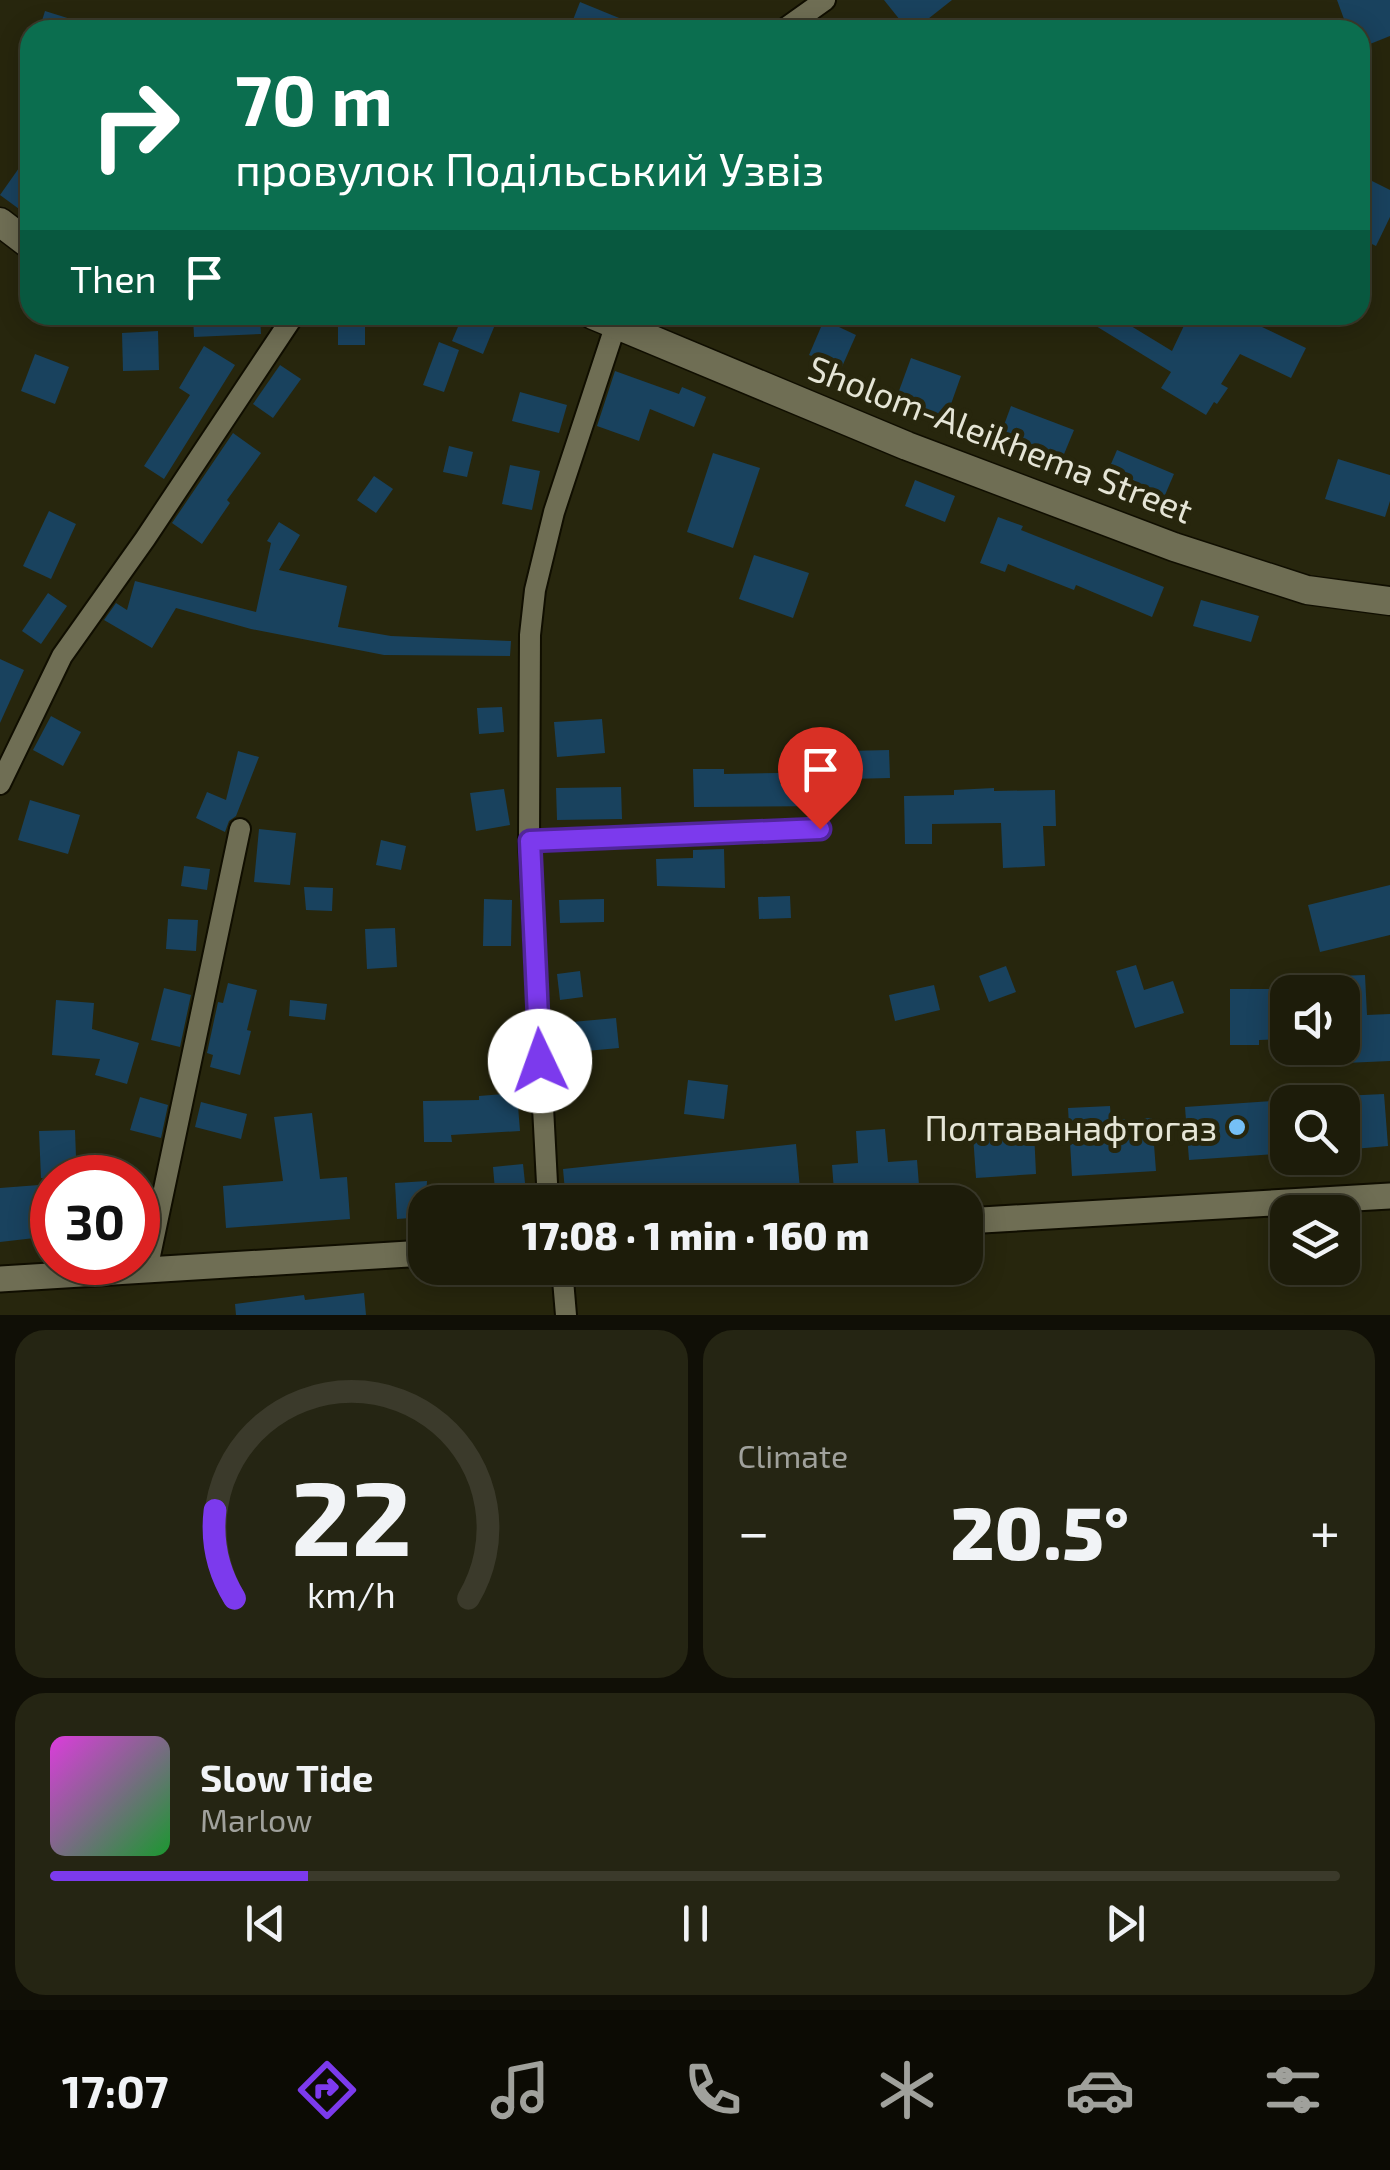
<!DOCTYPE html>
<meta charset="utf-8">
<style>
body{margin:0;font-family:"Exo 2",sans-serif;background:#252513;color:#f1f3f6;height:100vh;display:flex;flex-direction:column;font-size:38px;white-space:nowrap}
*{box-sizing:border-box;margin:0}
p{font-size:32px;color:#a0a19c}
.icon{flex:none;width:55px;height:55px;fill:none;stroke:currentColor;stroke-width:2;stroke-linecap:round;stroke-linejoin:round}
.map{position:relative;height:1315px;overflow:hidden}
.side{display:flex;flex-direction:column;gap:15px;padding:15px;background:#100f06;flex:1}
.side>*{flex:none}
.guide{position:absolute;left:20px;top:20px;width:1350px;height:305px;border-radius:30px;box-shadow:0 5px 25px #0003,0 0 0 2px #3b3a2b;background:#0b6e4f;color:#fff;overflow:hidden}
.buttons{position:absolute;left:1270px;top:975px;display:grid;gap:20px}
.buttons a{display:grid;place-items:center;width:90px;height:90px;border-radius:20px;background:#1d1c0a;box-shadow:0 5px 25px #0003,0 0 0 2px #3b3a2b;font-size:50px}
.speed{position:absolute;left:30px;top:1155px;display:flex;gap:20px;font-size:50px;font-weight:700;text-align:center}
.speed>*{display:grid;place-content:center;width:130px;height:130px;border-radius:50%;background:#1d1c0a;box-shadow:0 5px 25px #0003,0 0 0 2px #3b3a2b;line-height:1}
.speed .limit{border:15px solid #d22;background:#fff;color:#111}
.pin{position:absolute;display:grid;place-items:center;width:85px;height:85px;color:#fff;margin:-102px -42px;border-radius:50% 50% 50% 0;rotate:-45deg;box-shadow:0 0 10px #0007}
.pin .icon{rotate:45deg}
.me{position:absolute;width:110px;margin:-55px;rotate:357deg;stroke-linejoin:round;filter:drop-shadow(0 0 8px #0008)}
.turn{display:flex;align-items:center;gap:35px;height:210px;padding:0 50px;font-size:45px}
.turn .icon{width:130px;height:130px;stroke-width:2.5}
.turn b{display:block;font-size:70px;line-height:85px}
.then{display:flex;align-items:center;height:95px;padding:0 50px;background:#0003;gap:20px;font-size:38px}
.big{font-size:75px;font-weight:800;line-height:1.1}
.side .card{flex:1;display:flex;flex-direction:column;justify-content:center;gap:15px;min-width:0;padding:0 35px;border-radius:30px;background:#252513}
.side .dial{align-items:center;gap:0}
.dial svg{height:260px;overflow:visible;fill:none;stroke:#3b3a2b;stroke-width:7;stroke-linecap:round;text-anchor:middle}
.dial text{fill:#f1f3f6;stroke:none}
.song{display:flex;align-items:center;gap:30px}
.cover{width:120px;height:120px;border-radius:15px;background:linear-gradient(135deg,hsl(300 70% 55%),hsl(130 70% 35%))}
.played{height:10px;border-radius:5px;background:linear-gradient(90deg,#7c3aed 20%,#3b3a2b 20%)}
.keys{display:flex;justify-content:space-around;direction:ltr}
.heat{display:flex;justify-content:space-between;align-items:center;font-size:55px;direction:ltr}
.side .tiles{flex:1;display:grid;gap:15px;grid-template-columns:1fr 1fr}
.card:last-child{grid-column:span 2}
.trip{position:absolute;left:408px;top:1185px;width:575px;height:100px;border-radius:30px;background:#1d1c0a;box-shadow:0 5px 25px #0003,0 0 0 2px #3b3a2b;font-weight:800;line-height:100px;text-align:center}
.tabs{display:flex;height:160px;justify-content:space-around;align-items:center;background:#0c0b04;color:#a0a19c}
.tabs .icon{width:70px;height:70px}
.tabs .current{color:#7c3aed}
.tabs b{font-size:45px;color:#f1f3f6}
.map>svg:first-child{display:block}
.building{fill:#19425e}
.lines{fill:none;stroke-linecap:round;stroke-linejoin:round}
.minor-casing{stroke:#100e00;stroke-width:24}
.tertiary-casing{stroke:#100e00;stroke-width:29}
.secondary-casing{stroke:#100e00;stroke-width:31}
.minor{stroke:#6f6e54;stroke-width:20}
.tertiary{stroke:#6f6e54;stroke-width:25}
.secondary{stroke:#6f6e54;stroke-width:28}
.route-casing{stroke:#51269a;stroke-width:25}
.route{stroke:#7c3aed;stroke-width:18}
.poi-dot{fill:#75c0f6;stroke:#27260d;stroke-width:4}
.labels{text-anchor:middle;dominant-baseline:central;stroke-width:10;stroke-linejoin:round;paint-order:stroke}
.street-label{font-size:35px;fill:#e5e5d6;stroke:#27260d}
.poi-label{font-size:35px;fill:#e5e5d6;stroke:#27260d;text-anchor:end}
</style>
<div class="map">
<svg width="1390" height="1315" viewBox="0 0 1390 1315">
<rect width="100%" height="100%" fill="#27260d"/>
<!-- building -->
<g class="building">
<path d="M884,0H952L914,30H908Z"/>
<path d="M1337,0H1390V36L1360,48V30H1348Z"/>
<path d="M580,2L646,29V30H569Z"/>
<path d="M45,11L93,26V30H39Z"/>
<path d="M19,168L30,177V217L0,195Z"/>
<path d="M1360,175L1390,190V217L1376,246L1360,238Z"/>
<path d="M193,315H260L261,334L194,337Z"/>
<rect x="338" y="315" width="27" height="30"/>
<path d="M463,315H499L483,354L452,341Z"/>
<path d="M1078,315H1113L1172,351L1189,315H1237L1306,348L1291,378L1240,354L1221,384L1228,388L1217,404L1214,402L1206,415L1161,388L1171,372Z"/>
<path d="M824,320L856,335L841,369L809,355Z"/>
<path d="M158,331L159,370L123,371L122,333Z"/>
<path d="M439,342L459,350L444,392L423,385Z"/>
<path d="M204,346L235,365L164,479L144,466L190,395L179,388Z"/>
<path d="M35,354L69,367L55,404L21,391Z"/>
<path d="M911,358L961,376L946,418L896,399Z"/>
<path d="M280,365L301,379L273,418L253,404Z"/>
<path d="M615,371L679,394L682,387L706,397L694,427L650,409L639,441L597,426Z"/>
<path d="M520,392L567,405L559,433L512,421Z"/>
<path d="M1011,406L1074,430L1062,459L1000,436Z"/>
<path d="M233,433L261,453L227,500L230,503L202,544L172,523Z"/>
<path d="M449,446L473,452L467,477L443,472Z"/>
<path d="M1117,450L1174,474L1162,502L1105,478Z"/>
<path d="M713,453L760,468L733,548L687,532Z"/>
<path d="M1338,459L1390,475V501L1385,517L1325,499Z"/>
<path d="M510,465L540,471L532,510L502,504Z"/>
<path d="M374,476L393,489L376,513L357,500Z"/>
<path d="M915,480L955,496L945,522L905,506Z"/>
<path d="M49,511L76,524L51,579L23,566Z"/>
<path d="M998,517L1023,526L1021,530L1164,587L1152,617L1076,585L1074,590L1008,564L1005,572L980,563Z"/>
<path d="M279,522L300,535L279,570L347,586L338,627L391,636L511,641L510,656L384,655L251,629L176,608L152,648L104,620L116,603L127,610L135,581L256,612L271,543L267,541Z"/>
<path d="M754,555L809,573L793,618L739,599Z"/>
<path d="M48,593L67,606L41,644L22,631Z"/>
<path d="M1201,600L1259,616L1251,642L1193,626Z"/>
<path d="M0,659L24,670L0,723Z"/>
<path d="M502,707L504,732L479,734L477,708Z"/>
<path d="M51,716L81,732L63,766L33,750Z"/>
<path d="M602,719L605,753L557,757L554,722Z"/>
<path d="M889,750L890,778L849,779V751Z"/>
<path d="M238,751L259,757L236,816L229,821L225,832L196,818L207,792L226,800Z"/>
<path d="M693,769H724V774L779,773L780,784L831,782L832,806L694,807Z"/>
<path d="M621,787L622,819L557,820L556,788Z"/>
<path d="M994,788V791L1055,790L1056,826H1043L1045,866L1003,868L1001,823L932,824V844H905L904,796L954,795V790Z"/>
<path d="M504,789L510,825L476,831L470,793Z"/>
<path d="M30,800L80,815L68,854L18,840Z"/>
<path d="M259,829L296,833L290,885L254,882Z"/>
<path d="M381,840L406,846L401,870L376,865Z"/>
<path d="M724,849L725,888L657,886L656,859L693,858V850Z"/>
<path d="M184,866L210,869L207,890L181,886Z"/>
<path d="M1390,885V935L1320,952L1308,905Z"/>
<path d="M304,887L333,888L332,911L306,910Z"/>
<path d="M790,896L791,918L759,919L758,897Z"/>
<path d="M484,899L512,900L511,946H483Z"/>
<path d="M604,899V922L560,923L559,900Z"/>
<path d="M168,919L198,920L196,951L166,949Z"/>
<path d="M395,928L397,967L367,969L365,929Z"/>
<path d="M1136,965L1144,990L1173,981L1184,1013L1135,1028L1116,971Z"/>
<path d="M1006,966L1016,992L989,1002L979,976Z"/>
<path d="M580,971L583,997L560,1000L557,974Z"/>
<path d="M1365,975L1367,1015L1390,1014V1061L1345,1063L1342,992H1288V1039L1259,1040V1045H1230V989H1281V978Z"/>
<path d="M228,983L257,990L247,1030L251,1031L240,1075L210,1067L213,1055L207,1053L218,1002L223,1003Z"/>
<path d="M934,985L940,1010L895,1021L889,995Z"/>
<path d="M164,988L191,995L180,1047L151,1040Z"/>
<path d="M56,1000L94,1003L92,1029L139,1043L127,1084L95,1075L100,1059L52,1055Z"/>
<path d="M290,1000L327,1004L325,1020L289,1016Z"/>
<path d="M616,1018L619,1048L575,1052L572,1022Z"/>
<path d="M688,1080L728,1085L724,1119L684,1114Z"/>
<path d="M517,1093L520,1131L451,1135L452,1142H424L423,1101L479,1100V1096Z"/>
<path d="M1384,1094L1388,1146L1342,1150V1096Z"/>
<path d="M140,1097L168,1105L161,1138L130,1130Z"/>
<path d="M1288,1100V1153L1189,1160L1185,1107Z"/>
<path d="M201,1102L247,1114L241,1139L195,1127Z"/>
<path d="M1110,1106L1111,1120L1152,1118L1156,1171L1072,1176L1068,1108Z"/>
<path d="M312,1113L320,1179L347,1177L350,1219L226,1228L223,1186L283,1181L274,1117Z"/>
<path d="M885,1129L888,1162L917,1160L919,1185L834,1191L832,1165L858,1163L856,1131Z"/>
<path d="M75,1130L76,1157H96V1178H41L39,1131Z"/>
<path d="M1034,1131L1036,1174L976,1178L973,1135Z"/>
<path d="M796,1144L800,1189L714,1197L713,1192L608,1202H566L563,1169Z"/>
<path d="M523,1164L527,1202H496L493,1167Z"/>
<path d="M427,1181L425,1217L397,1219L395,1183Z"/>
<path d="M52,1184V1236L0,1242V1188Z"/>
<path d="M364,1293L366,1315H236L235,1304L304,1295L305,1300Z"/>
</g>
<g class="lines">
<!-- minor casing -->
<g class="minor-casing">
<g id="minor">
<path d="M783,30L825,0"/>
<path d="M0,784L62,656L145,539L294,315"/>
<path d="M529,841L820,829"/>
<path d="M548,1202L529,841L530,635L535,590L554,512L616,324"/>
<path d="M562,1268L566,1315"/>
<path d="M147,1270L240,829"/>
</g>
</g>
<!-- tertiary casing -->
<g class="tertiary-casing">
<g id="tertiary">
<path d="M965,1221L1390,1196"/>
<path d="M0,1279L425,1253"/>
</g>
</g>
<!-- secondary casing -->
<g class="secondary-casing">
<g id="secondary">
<path d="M0,222L30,245"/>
<path d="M593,315L907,446L1174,547L1307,590L1390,601"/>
</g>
</g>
<!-- minor -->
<use href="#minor" class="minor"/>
<!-- tertiary -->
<use href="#tertiary" class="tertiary"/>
<!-- secondary -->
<use href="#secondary" class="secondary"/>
</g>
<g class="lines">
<!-- route casing -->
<g class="route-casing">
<path id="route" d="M540,1061L530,841L820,829"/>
</g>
<!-- route -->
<use href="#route" class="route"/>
</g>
<!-- markers -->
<circle class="poi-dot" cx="1237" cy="1127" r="10"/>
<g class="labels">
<!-- street labels -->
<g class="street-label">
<text transform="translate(1001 438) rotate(21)">Sholom-Aleikhema Street</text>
</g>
<!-- poi labels -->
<g class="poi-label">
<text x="1217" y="1127">Полтаванафтогаз</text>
</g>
</g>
</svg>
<div class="buttons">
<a><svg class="icon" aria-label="sound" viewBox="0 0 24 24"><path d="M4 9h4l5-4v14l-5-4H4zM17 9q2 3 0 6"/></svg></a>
<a><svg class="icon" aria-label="search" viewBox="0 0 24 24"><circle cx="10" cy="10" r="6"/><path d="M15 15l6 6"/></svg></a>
<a><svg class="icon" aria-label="layers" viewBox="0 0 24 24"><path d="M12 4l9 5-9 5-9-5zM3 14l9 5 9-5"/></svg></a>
</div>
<div class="speed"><div class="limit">30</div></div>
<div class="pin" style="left:820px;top:829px;background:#d93025"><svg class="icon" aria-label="arrive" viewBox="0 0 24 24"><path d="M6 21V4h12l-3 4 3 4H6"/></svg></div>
<svg class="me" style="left:540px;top:1061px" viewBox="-20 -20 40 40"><circle r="19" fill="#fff"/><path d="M0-13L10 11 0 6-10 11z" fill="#7c3aed"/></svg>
<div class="trip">17:08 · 1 min · 160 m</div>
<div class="guide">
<div class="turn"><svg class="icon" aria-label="right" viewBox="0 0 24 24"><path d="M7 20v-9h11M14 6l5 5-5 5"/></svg><div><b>70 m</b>провулок Подільський Узвіз</div></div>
<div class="then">Then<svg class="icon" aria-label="arrive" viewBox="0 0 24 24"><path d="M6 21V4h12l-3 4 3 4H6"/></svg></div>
</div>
</div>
<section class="side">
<div class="tiles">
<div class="card dial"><svg viewBox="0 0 100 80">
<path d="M14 69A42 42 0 1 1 86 69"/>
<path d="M14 69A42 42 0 0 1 8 42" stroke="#7c3aed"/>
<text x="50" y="56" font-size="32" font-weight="700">22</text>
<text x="50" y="72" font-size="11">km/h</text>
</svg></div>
<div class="card"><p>Climate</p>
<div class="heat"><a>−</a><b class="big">20.5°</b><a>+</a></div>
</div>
<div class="card">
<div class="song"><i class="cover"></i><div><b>Slow Tide</b><p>Marlow</p></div></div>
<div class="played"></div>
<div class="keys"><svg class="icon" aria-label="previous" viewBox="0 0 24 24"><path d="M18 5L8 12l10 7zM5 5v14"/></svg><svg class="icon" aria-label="pause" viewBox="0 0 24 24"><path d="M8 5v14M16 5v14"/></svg><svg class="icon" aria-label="next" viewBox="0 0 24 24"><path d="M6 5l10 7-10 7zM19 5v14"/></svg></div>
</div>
</div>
</section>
<nav class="tabs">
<b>17:07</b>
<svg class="icon current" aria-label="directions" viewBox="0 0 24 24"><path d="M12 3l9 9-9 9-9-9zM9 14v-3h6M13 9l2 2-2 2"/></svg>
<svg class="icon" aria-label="music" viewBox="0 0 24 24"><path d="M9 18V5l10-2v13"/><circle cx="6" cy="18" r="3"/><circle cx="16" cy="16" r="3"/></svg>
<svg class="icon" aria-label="phone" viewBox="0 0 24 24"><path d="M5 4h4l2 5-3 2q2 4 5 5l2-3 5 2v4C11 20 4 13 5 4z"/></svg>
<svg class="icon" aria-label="climate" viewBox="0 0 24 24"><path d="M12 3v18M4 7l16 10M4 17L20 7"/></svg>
<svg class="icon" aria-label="car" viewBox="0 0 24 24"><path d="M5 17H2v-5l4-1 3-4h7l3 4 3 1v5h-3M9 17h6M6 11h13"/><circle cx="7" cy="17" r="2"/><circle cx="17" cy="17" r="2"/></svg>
<svg class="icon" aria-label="filters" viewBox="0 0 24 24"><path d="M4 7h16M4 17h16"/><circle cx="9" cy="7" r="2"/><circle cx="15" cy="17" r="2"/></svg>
</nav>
